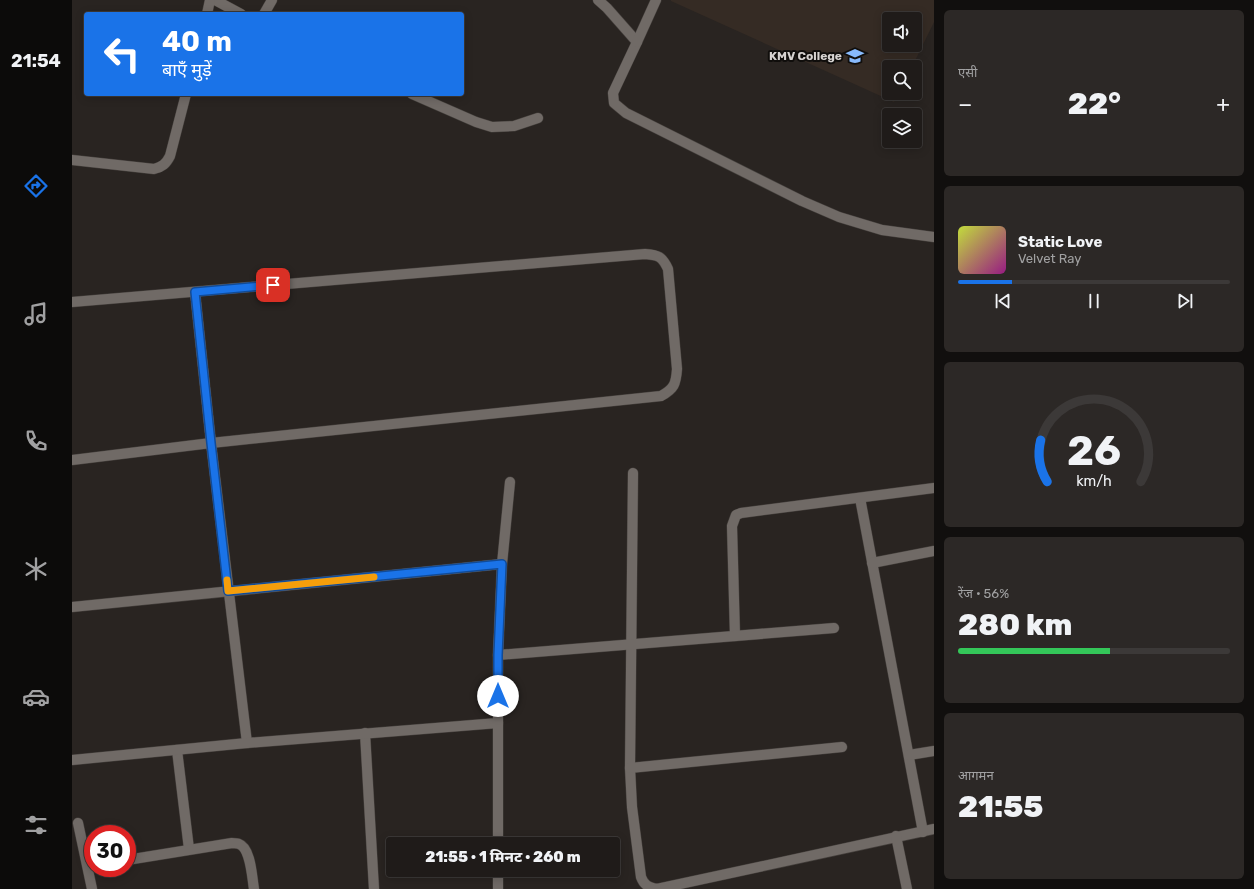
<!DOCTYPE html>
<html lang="hi">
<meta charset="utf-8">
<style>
body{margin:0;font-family:Rubik,"Noto Sans Devanagari",sans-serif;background:#2c2826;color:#f1f3f6;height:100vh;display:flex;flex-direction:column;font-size:15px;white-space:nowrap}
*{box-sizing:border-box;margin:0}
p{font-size:13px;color:#a1a1a2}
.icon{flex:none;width:22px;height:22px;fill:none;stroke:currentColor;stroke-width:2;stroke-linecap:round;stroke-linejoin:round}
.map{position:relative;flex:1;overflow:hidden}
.details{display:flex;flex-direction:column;gap:10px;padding:10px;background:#110f0e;width:320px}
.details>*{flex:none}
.top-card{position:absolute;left:12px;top:12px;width:380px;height:84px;border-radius:4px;box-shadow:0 2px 10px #0003,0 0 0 1px #3c3938;background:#1a73e8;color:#fff;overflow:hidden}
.buttons{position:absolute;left:810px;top:12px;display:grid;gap:8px}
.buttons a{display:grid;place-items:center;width:40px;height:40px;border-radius:4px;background:#1f1b19;box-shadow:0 2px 10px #0003,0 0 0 1px #3c3938;font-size:20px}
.speed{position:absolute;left:12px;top:825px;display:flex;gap:8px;font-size:20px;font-weight:700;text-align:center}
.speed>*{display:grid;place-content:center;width:52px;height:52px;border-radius:50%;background:#1f1b19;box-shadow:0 2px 10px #0003,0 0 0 1px #3c3938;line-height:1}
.speed .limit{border:6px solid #d22;background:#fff;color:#111}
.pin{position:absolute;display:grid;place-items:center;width:34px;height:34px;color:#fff;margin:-17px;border-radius:8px;box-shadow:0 2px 6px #0006}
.me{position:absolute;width:44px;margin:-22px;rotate:0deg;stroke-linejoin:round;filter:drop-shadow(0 0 3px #0008)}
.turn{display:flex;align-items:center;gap:14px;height:84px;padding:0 12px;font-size:18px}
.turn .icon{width:52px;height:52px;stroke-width:2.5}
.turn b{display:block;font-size:28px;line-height:34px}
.big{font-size:30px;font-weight:800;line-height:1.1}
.details .widget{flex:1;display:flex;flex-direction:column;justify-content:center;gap:6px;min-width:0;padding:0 14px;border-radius:6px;background:#2c2826}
.details .dial{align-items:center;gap:0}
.dial svg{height:104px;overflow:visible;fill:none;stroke:#3c3938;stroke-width:7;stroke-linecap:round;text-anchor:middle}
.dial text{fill:#f1f3f6;stroke:none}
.song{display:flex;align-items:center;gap:12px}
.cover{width:48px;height:48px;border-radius:6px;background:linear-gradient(135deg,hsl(70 70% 55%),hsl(310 70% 35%))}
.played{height:4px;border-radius:2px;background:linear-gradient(90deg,#1a73e8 20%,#3c3938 20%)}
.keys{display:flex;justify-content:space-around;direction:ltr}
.heat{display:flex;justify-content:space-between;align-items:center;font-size:22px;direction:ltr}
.charge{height:6px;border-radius:3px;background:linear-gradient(90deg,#34c759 56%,#3c3938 0)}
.trip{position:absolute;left:314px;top:837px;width:234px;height:40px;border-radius:4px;background:#1f1b19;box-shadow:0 2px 10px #0003,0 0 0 1px #3c3938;font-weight:800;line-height:40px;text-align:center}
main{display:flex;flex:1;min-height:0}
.tabs{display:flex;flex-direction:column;width:72px;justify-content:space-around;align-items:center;background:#0c0b0a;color:#a1a1a2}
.tabs .icon{width:28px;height:28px}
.tabs .selected{color:#1a73e8}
.tabs b{font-size:18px;color:#f1f3f6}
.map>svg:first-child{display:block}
.built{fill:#352b24;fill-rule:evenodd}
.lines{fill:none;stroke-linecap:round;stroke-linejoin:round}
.lane-casing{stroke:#45403d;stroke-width:11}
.street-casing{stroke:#45403d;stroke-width:11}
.lane{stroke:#706a66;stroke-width:10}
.street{stroke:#706a66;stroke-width:10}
.route-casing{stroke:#114b97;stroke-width:10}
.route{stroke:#1a73e8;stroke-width:7}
.slow{stroke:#f59e0b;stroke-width:7}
.labels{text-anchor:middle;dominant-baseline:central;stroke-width:4;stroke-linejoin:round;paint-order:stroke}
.poi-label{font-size:12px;font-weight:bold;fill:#d6d2d0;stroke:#100e0c;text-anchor:end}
</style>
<main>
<nav class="tabs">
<b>21:54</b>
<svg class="icon selected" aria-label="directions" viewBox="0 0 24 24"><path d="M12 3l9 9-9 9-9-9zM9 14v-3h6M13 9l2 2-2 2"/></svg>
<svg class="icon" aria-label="music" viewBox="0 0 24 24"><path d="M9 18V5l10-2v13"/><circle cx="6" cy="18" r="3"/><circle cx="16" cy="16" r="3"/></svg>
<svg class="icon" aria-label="phone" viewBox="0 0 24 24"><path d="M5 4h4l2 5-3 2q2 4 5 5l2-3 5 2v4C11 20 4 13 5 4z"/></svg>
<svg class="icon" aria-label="climate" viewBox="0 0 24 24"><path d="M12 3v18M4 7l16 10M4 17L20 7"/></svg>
<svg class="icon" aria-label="car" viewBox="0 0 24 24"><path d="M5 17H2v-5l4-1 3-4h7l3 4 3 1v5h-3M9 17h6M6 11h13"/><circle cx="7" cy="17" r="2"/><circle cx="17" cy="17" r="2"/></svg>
<svg class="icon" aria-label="filters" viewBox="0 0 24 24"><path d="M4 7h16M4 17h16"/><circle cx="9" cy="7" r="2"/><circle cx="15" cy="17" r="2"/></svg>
</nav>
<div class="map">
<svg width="862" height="889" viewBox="0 0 862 889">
<rect width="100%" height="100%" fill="#292421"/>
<!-- built -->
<path class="built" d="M599,0H862V22L840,67H817V93H827L822,102L599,1ZM817,19H843V45H817Z"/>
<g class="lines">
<!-- lane casing -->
<g class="lane-casing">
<g id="lane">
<path d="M143,0L169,14"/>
<path d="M526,0L535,8L565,42L541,93L542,103L554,113L730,201L767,217L810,230L862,237"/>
<path d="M135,14L138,0"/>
<path d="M192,14L200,0"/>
<path d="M565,42L584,0"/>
<path d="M340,94L404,122L420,127L442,126L466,118"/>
<path d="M0,160L82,169C90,167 94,164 98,156L114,94"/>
</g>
</g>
<!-- street casing -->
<g class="street-casing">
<g id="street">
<path d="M123,292L139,443L175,743"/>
<path d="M0,302L573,254C586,255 590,256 596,269L605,369C604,384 602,389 589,396L139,443L0,460"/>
<path d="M561,473L558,768L560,807L569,877C572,885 576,887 585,889L862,829"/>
<path d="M788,498L851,832"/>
<path d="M800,563L862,551"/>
<path d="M0,607L430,564"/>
<path d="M663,636L660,526L664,515L669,513L862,488"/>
<path d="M426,655L762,628"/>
<path d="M293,733L302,889"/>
<path d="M105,750L117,849"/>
<path d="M837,755L862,751"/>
<path d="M0,760L175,743L426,723"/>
<path d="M558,768L770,747"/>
<path d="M6,823L20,889"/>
<path d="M824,836L835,889"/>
<path d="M426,844V655L430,564L438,482"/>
<path d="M55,860L160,843C163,843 165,843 167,844C179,848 180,878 182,889"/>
<path d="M426,889V870"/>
</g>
</g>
<!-- lane -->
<use href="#lane" class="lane"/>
<!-- street -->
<use href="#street" class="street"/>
</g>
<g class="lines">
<!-- route casing -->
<g class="route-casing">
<path id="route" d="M201,285L123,292L139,443L156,591L430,564L426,655V696"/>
</g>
<!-- route -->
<use href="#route" class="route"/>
<!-- slow -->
<path class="slow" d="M155,580L156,591L302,577"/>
</g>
<!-- icons -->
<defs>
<g id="university-bare" transform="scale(1.38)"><path d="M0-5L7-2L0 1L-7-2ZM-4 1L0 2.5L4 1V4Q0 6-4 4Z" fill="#88bafc" stroke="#100e0c" stroke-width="2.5" paint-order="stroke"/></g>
</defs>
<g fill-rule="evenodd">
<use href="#university-bare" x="783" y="56"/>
</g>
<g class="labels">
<!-- poi labels -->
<g class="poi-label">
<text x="770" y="56">KMV College</text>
</g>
</g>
</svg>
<div class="buttons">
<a><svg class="icon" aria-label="sound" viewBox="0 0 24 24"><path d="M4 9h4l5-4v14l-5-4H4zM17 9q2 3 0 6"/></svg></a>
<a><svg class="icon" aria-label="search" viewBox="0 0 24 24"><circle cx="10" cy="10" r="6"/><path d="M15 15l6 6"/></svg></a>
<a><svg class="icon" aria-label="layers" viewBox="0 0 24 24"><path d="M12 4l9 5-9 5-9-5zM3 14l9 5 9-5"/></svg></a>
</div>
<div class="speed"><div class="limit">30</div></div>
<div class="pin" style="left:201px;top:285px;background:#d93025"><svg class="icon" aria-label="arrive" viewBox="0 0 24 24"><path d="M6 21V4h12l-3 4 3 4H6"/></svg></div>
<svg class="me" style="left:426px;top:696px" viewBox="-20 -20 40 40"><circle r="19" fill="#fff"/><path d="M0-13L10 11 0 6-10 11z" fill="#1a73e8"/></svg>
<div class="trip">21:55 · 1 मिनट · 260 m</div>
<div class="top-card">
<div class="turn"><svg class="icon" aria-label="left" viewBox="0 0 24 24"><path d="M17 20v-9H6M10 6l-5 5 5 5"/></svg><div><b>40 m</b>बाएँ मुड़ें</div></div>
</div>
</div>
<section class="details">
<div class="widget"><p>एसी</p>
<div class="heat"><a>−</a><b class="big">22°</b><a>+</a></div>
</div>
<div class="widget">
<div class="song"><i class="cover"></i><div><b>Static Love</b><p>Velvet Ray</p></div></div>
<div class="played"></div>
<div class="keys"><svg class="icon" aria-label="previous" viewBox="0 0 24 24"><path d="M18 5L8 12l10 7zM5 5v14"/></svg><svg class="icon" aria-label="pause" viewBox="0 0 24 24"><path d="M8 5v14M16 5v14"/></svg><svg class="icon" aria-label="next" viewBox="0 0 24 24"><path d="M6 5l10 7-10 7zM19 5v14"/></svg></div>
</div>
<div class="widget dial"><svg viewBox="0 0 100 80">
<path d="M14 69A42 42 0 1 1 86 69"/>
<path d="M14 69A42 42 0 0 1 9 37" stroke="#1a73e8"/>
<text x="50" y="56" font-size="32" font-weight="700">26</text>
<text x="50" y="72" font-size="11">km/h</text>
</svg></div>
<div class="widget"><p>रेंज · 56%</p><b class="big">280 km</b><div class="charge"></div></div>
<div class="widget"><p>आगमन</p><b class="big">21:55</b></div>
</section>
</main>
